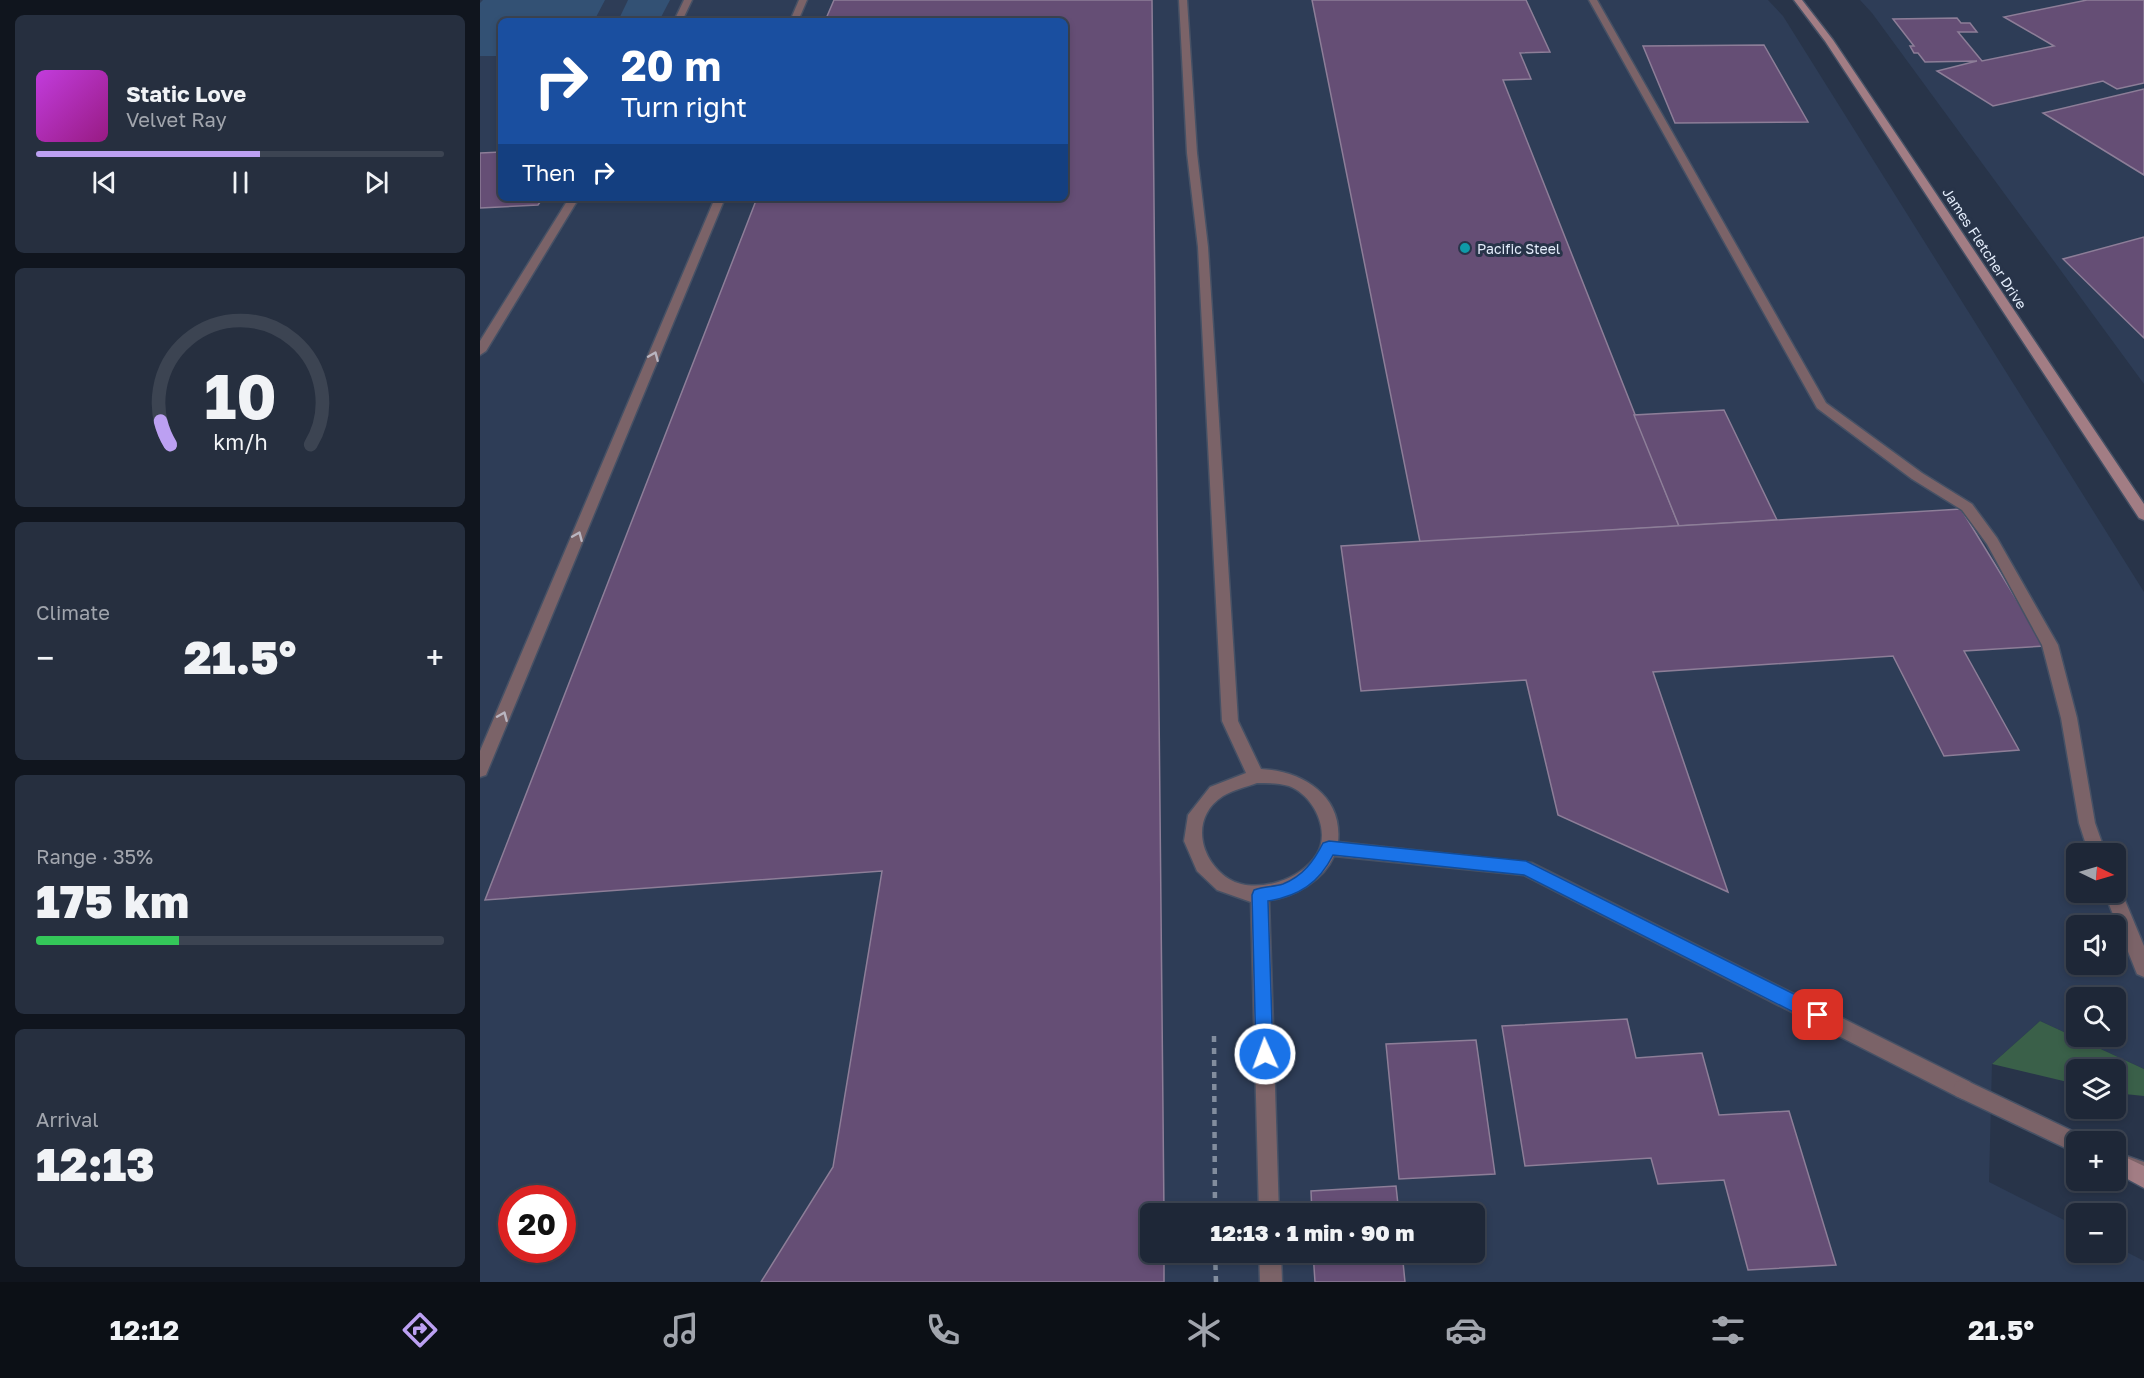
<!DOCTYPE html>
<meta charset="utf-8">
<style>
body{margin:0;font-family:"Golos Text",sans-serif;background:#262f3f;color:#f1f3f6;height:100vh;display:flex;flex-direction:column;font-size:22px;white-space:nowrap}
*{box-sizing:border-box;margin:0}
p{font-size:20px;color:#a1a5ad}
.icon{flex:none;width:33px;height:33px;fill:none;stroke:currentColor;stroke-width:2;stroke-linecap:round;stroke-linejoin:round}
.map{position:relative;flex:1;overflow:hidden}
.details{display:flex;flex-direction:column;gap:15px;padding:15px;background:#10151e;width:480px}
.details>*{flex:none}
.guide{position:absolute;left:18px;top:18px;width:570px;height:183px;border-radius:9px;box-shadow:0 3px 9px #0003,0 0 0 2px #3c4452;background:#1a4fa0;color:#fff;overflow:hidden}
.needle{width:39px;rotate:95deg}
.tools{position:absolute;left:1586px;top:843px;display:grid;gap:12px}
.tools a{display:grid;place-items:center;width:60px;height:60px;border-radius:9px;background:#1e2737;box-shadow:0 3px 9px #0003,0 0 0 2px #3c4452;font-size:30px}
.speed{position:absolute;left:18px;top:1185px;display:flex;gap:12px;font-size:30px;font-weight:700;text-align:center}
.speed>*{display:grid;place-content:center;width:78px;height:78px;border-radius:50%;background:#1e2737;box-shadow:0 3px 9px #0003,0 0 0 2px #3c4452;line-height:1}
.speed .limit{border:9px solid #d22;background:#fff;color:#111}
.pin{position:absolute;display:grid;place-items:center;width:51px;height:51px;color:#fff;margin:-26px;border-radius:12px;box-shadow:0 3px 9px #0006}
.me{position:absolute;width:66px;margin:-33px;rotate:358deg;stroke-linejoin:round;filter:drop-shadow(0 0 4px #0008)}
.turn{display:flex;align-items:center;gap:21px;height:126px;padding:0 24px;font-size:27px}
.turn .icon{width:78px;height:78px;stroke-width:2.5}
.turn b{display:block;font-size:42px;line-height:51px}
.then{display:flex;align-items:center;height:57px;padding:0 24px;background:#0003;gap:12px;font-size:22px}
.big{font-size:45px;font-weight:800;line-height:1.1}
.details .widget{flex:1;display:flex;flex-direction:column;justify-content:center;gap:9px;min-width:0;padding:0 21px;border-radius:9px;background:#262f3f}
.details .dial{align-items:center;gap:0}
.dial svg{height:156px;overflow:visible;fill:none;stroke:#3c4452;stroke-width:7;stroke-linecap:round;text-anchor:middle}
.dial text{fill:#f1f3f6;stroke:none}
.song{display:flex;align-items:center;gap:18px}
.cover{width:72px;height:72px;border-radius:9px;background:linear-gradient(135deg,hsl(290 70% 55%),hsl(310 70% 35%))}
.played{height:6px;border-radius:3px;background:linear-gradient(90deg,#bca0f2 55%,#3c4452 55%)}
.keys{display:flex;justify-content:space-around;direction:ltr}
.heat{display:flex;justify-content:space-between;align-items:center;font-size:33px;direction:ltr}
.charge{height:9px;border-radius:4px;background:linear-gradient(90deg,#34c759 35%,#3c4452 0)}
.trip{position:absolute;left:660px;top:1203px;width:345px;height:60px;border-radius:9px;background:#1e2737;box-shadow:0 3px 9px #0003,0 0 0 2px #3c4452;font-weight:800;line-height:60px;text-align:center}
.tabs{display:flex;height:96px;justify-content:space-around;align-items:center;background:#0c1016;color:#a1a5ad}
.tabs .icon{width:42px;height:42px}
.tabs .current{color:#bca0f2}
.tabs b{font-size:27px;color:#f1f3f6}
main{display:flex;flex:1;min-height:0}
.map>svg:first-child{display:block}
.built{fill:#2e3d57;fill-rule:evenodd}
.green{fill:#3a6049}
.water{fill:#335174}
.building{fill:#654e75;stroke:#8d7e98;stroke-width:1.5}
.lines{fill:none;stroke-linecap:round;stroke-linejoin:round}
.lane-casing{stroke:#465165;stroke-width:3}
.street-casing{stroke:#465165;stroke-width:3}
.secondary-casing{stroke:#465165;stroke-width:3}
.path{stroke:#828d9e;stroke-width:4.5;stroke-dasharray:6 6;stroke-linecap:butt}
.lane{fill:#7b6368;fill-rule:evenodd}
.street{fill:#7b6368;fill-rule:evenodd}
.secondary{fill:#a27d84;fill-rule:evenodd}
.oneway{stroke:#b9b5c0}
.route{fill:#1a73e8;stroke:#114b97;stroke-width:1.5}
.culture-dot{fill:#0f9aa8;stroke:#283449;stroke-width:2}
.labels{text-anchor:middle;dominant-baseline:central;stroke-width:6;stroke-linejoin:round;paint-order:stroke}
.far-poi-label{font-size:14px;fill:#e3ecfa;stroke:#283449;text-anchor:start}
.far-street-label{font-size:14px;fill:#e3ecfa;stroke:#283449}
</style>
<main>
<section class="details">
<div class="widget">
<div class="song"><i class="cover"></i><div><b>Static Love</b><p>Velvet Ray</p></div></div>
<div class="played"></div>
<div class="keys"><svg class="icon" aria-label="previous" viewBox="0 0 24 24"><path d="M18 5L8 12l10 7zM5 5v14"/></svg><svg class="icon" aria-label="pause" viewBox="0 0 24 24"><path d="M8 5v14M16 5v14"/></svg><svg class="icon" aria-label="next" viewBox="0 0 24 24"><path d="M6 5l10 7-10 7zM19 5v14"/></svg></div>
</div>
<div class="widget dial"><svg viewBox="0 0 100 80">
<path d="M14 69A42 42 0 1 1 86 69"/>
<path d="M14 69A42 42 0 0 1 9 57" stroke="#bca0f2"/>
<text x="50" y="56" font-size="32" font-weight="700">10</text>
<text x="50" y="72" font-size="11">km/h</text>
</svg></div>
<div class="widget"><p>Climate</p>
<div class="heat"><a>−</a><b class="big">21.5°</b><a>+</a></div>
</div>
<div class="widget"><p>Range · 35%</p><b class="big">175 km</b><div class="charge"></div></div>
<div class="widget"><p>Arrival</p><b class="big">12:13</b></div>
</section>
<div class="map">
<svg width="1664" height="1282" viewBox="0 0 1664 1282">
<rect width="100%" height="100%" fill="#283449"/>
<!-- built -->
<g class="built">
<path d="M0,0H1288L1303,16L1664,592V1069L1560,1021L1512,1064L1509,1182L1596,1226V1252H1635V1246L1664,1261V1282H0ZM21,21H585V198H21ZM1596,854H1635V892H1596ZM1596,926H1635V964H1596ZM1596,998H1635V1036H1596ZM32,1198H82V1250H32ZM670,1214H994V1252H670Z"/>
<path d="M1380,0H1664V384L1392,13Z"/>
</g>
<!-- green -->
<path class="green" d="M1560,1021L1664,1069V1096L1635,1093V1070H1596V1084L1512,1064Z"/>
<!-- water -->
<g class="water">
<path d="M3,0H125L114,21H21V56H0V3Z"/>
<path d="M148,0H190L179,21H138Z"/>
</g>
<!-- building -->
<g class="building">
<path d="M354,0H672L684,1214H670V1252H684V1282H281L353,1167L402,871L5,900L277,198H585V21H345Z"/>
<path d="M832,0H1046L1070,52L1040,53L1051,79L1023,80L1199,526L940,542Z"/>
<path d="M1607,0H1664V83L1637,89L1623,81L1513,106L1457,71L1497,61L1445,62L1438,53H1434L1430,46H1434L1413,19L1477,18L1481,23H1490L1497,32H1478L1502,61L1574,46L1524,17Z"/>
<path d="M1284,45L1328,122L1195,123L1163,46Z"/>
<path d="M1664,89V175L1563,113Z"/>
<path d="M21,152V198H63L58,205L0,208V153Z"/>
<path d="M1664,237V338L1583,259Z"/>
<path d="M1244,410L1297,520L1199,526L1154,415Z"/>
<path d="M1481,509L1565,646L1484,651L1539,750L1464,756L1413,656L1173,672L1248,892L1078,815L1046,680L881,691L861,546Z"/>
<path d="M1147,1019L1156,1058L1222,1053L1239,1115L1309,1111L1356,1265L1268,1270L1244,1180L1178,1184L1171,1158L1045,1166L1022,1026Z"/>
<path d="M996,1040L1015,1174L919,1179L906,1044Z"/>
<path d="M916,1186L919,1214H832L831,1191Z"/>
<path d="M833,1252H922L925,1282H835Z"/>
</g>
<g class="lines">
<!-- lane casing -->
<g class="lane-casing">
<g id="lane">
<path d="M204,0H212L202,21H194Z"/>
<path d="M319,0H327L318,21H310Z"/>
<path d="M699,0H707L717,153L728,247L758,721L781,769C822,771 863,795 858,842L1052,863L1490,1082L1493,1089L1490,1096L1483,1099L1476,1096L1044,875L854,856C844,880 814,897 789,900L799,1214H779L771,902L737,890L717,871L704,841L708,815L730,787L766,773L742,721L718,247L707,153ZM777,783C787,783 799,783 809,786C833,795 851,830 837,854C822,880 775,895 749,879C719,860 710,817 743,796C753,790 766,787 777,783Z"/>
<path d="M1109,0H1117L1346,403L1442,473L1492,504L1517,538L1578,645L1597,718L1615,823L1626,854H1609L1599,823L1581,718L1562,645L1507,544L1482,510L1432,479L1337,408Z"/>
<path d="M89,198H99L6,351L0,355V341Z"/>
<path d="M235,198H245L8,770L6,775L0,777V751Z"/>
<path d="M1635,885L1639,886L1664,946V977L1657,974L1624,892H1635Z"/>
<path d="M779,1252H801L802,1282H780Z"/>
</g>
</g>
<!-- street casing -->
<g class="street-casing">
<g id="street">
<path d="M1483,1079L1603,1136L1605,1142H1596V1153L1476,1096L1473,1089L1476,1082Z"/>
<path d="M1635,1152L1664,1162V1182L1635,1172Z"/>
</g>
</g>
<!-- secondary casing -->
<g class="secondary-casing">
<g id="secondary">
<path d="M1314,0H1322L1353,40L1664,504V520L1659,518L1345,41Z"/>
<path d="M1647,1158L1664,1166V1188L1640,1175L1637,1168L1640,1161Z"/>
</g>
</g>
<!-- path -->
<g class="path">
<path d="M734,1036L735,1214"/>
<path d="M735,1252L736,1282"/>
</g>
<!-- lane -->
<use href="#lane" class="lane"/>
<!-- street -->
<use href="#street" class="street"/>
<!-- secondary -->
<use href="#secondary" class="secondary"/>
</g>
<!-- one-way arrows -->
<defs><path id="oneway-chevron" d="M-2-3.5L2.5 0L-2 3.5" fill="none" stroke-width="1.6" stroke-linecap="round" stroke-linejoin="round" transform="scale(1.5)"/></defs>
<g class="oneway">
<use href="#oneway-chevron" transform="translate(174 356) rotate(-67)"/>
<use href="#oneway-chevron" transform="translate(98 536) rotate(-67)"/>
<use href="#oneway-chevron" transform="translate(23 716) rotate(-67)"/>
</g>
<!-- route -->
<path class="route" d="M849,841L1046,861L1344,1009L1346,1015L1344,1021L1338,1023L1331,1021L1044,875L853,855C839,883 819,896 788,901L793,1054L791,1060L785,1063L778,1060L776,1054L772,895L774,890C784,886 794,887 803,884C823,876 834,861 843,843Z"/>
<!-- markers -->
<circle class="culture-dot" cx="985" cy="248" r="6"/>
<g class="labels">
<!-- far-poi labels -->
<g class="far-poi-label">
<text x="997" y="248">Pacific Steel</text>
</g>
<!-- far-street labels -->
<g class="far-street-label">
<text transform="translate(1505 248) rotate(57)">James Fletcher Drive</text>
</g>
</g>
</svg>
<div class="tools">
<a><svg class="needle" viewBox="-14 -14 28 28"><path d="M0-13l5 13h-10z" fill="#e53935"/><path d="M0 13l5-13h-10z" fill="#a1a5ad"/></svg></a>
<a><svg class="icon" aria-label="sound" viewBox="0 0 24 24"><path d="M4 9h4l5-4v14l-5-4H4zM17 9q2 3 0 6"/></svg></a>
<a><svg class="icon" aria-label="search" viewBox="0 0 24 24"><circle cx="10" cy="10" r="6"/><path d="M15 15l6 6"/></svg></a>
<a><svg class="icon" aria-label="layers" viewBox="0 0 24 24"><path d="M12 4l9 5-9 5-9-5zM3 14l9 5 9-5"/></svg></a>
<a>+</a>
<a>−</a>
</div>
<div class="speed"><div class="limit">20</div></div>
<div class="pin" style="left:1338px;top:1015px;background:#d93025"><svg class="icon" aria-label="arrive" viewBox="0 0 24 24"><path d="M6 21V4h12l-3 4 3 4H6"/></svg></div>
<svg class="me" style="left:785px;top:1054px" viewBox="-20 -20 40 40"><circle r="17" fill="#1a73e8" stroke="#fff" stroke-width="3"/><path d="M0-11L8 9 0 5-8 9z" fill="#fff"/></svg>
<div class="trip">12:13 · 1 min · 90 m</div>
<div class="guide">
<div class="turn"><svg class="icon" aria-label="right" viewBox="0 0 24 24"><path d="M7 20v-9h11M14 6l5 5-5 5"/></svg><div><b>20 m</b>Turn right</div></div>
<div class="then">Then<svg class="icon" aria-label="right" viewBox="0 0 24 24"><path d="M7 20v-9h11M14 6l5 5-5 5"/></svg></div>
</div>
</div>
</main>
<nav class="tabs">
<b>12:12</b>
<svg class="icon current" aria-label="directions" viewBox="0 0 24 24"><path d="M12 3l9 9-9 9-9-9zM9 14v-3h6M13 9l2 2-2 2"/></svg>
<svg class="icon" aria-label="music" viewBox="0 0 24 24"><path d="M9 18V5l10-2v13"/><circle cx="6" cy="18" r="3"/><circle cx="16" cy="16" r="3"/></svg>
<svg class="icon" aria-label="phone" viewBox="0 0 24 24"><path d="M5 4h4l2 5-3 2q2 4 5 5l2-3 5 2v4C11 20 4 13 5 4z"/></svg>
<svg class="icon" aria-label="climate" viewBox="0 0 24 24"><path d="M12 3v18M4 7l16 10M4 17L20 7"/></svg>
<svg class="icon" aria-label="car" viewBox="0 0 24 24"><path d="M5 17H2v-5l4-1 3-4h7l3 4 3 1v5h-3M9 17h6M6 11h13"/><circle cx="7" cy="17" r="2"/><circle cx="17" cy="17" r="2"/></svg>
<svg class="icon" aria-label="filters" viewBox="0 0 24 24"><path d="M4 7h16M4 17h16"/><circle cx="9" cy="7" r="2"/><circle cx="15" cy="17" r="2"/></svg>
<b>21.5°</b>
</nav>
